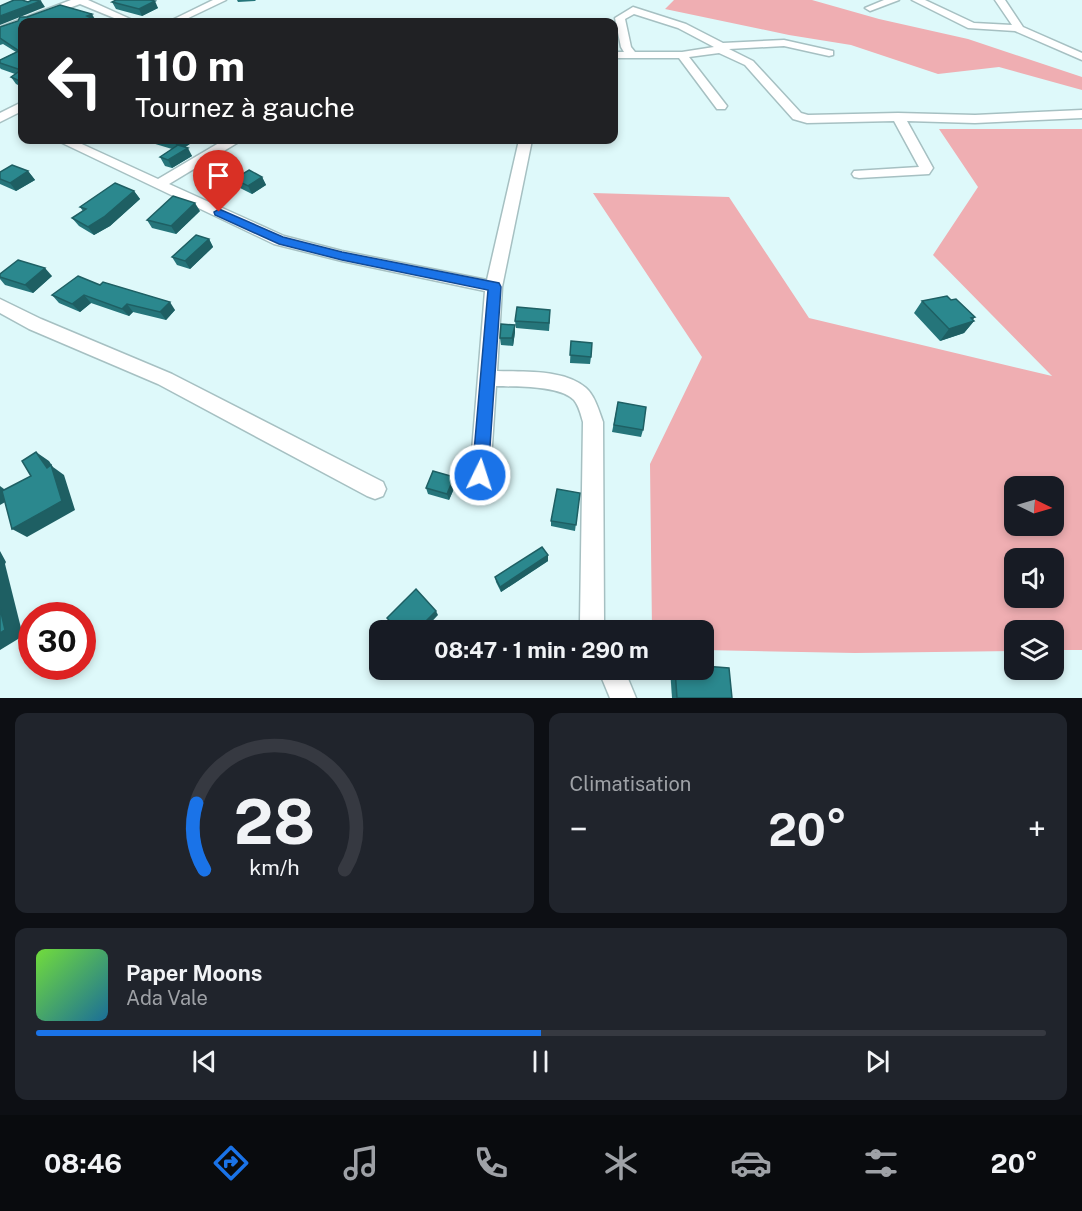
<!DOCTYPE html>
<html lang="fr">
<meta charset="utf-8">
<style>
body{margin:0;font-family:"Public Sans",sans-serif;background:#20242c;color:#f1f3f6;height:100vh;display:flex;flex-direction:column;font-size:22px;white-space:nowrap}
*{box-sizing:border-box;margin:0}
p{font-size:20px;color:#9ea1a6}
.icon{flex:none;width:33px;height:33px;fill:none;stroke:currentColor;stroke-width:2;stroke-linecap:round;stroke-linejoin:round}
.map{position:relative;height:698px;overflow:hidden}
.drawer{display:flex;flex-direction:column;gap:15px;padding:15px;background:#0d0f14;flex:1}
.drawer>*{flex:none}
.banner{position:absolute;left:18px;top:18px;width:600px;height:126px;border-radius:12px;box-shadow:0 3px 9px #0003;background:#202124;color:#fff;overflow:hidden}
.needle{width:39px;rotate:95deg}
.tools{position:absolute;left:1004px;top:476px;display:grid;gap:12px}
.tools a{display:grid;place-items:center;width:60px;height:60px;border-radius:12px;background:#171b24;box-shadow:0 3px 9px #0003;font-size:30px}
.speed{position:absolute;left:18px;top:602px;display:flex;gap:12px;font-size:30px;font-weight:700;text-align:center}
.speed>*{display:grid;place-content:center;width:78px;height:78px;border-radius:50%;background:#171b24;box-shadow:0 3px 9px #0003;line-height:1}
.speed .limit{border:9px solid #d22;background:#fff;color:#111}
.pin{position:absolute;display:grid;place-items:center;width:51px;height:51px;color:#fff;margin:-62px -26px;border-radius:50% 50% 50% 0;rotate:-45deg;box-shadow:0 0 6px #0007}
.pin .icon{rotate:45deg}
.me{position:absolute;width:66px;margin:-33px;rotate:4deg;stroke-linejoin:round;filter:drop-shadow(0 0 4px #0008)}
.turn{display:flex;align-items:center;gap:21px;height:126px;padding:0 18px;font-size:27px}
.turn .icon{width:78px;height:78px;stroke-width:2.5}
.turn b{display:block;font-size:42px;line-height:51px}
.big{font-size:45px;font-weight:700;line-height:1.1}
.drawer .card{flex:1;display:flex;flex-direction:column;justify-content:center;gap:9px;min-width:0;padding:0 21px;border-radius:12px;background:#20242c}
.drawer .dial{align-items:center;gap:0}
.dial svg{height:156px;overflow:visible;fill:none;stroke:#363941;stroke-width:7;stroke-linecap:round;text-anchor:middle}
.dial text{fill:#f1f3f6;stroke:none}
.song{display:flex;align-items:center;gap:18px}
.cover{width:72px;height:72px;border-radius:9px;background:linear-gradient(135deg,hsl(100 70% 55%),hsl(200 70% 35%))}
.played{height:6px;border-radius:3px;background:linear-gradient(90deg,#1a73e8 50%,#363941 50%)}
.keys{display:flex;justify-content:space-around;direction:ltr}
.heat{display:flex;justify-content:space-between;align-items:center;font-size:33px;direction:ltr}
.drawer .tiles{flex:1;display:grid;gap:15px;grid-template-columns:1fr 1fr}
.card:last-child{grid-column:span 2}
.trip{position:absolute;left:369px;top:620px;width:345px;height:60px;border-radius:12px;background:#171b24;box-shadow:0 3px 9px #0003;font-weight:700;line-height:60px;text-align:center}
.tabs{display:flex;height:96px;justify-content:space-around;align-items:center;background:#090b0e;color:#9ea1a6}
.tabs .icon{width:42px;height:42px}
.tabs .selected{color:#1a73e8}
.tabs b{font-size:27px;color:#f1f3f6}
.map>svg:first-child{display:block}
.green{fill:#efaeb2;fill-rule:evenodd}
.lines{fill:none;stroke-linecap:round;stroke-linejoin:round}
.minor-casing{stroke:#a6c0c2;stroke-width:3}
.minor{fill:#fff;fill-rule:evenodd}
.wall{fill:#25757a}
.shaded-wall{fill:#1e5f63}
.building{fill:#2b888e;stroke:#1e5f63;stroke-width:1.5}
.route{fill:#1a73e8;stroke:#114b97;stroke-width:1.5}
</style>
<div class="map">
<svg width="1082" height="698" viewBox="0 0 1082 698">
<rect width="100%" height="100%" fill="#def9fa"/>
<!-- green -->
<g class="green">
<path d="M674,0H812L879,19L968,39L1082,77V90L999,67L938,74L851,45L789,35L665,9Z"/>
<path d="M939,129H1082V650H1053V630H1014V651L855,653L704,650V630H652L650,464L702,357L593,193L729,197L809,318L1052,376L933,255L978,187ZM1014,486H1053V525H1014ZM1014,558H1053V597H1014Z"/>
</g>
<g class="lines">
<!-- minor casing -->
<g class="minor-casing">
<g id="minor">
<path d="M71,0H88L137,22H124L80,4L31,22H22V26L0,34V27Z"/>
<path d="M213,0H226L180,22H168Z"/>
<path d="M884,0H899L870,11L865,8Z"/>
<path d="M912,0H925L974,23L1012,25L995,0H1005L1023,27L1082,53V60L1015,31L968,28Z"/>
<path d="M633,7L686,24L723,43L784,40L833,51V55L829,56L784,46L729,49L753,61L801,113L808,115L898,113L975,115L1082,110V118L975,123L907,121L933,168L929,174L859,178L854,177L852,174L854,171L919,167L894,121L807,123L793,119L745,65L719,53L689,57L727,106L725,109H717L679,58H614V52H624L621,47L615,18ZM634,14L678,28L714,47L682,52H635L631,47L625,19Z"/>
<path d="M22,102V111L0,122V113Z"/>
<path d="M56,140H73L158,179L224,140H238L237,143L169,184L284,236L342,251L487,280L519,140H532L502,287L497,371C524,372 564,369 586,388C595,396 599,411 603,422L604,621L607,630H583L580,621L583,422C581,415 579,406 574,400C559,385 516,387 496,386L490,475L487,482L480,485L473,482L470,475L485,291L342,261L274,244Z"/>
<path d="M0,299L41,319L172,374L383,482L386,489L383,496L375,499L367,496L158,384L29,329L0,313Z"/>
<path d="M598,669H624L636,698H610Z"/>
</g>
</g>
<!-- minor -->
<use href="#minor" class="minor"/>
</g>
<!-- wall -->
<g class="wall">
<path d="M116,0H152H151L158,8L142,16L116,9L112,2Z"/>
<path d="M237,0H256L255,1L238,2Z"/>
<path d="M22,22V87L16,84L11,77L15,74L1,69L0,68V60L16,52L3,44L0,45V27Z"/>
<path d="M142,140H196L185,147L192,156L172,168L165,166L160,157L172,149Z"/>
<path d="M28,171L35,180L16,191L0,184V172Z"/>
<path d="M262,177L266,185L252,194L238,187L234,179Z"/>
<path d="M134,191L140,199L110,226L94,235L79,226L72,218L83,211L80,207Z"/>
<path d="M200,211L176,234L152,228L147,220Z"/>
<path d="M209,239L213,247L190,269L177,265L172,257Z"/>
<path d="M0,274L52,276L33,293L5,285L0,279Z"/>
<path d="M100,285L175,310L166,320L133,312L129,316L91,303L80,312L59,303L52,295Z"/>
<path d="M951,300L975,317L972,320L974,321L964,333L940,341L914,313L922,301Z"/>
<path d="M550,318L549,331L516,328L515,321Z"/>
<path d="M515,325V332L513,346L501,345L500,338Z"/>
<path d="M571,341L591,357L590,364L570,363Z"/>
<path d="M618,402L643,430L641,437L612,432Z"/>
<path d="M454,477L456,484L449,500L428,494L426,488Z"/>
<path d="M580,493L575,531L551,526V521Z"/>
<path d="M548,555V561L501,592L496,582L495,577Z"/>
<path d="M670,669H704L732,698H672Z"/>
</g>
<!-- shaded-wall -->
<g class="shaded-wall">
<path d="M41,1L45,7L0,25V16Z"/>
<path d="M155,1L158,8L142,16L139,9Z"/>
<path d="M92,14L96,21L87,16Z"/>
<path d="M96,140H109L99,144Z"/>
<path d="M180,140H196L179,151L175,143Z"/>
<path d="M188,148L192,156L172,168L168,160Z"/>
<path d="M28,171L35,180L16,191L10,183Z"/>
<path d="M262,177L266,185L252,194L248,186Z"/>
<path d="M134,191L140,199L110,226L94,235L88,227Z"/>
<path d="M195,203L200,211L176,234L171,226Z"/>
<path d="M209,239L213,247L190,269L185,261Z"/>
<path d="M45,268L52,276L33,293L25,285Z"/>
<path d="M84,295L91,303L80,312L72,304Z"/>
<path d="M170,302L175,310L166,320L160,312Z"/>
<path d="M127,304L133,312L129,316L122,309Z"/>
<path d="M975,317L969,323L974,321L964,333L940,341L949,329Z"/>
<path d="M515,325V332L513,346L512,338Z"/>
<path d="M36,452L49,461L53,467L64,475L75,510L27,537L12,529L47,468Z"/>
<path d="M454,477L456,484L449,500L447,494Z"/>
<path d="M0,486L4,489L7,501L0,505Z"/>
<path d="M0,551L6,562L5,564L23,636L0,650Z"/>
<path d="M548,555V561L501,592L500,587Z"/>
<path d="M436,611L438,615L424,630H417Z"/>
</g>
<!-- building -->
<g class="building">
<path d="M14,0H22L28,2L32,0L41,1L0,16V6Z"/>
<path d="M116,0H150L155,1L139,9L112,2Z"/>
<path d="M60,5L92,14L87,16L100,22H22V82L11,77L21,70L0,63V60L19,51L0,38V27L18,21L20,17H27Z"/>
<path d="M163,140H180L175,143Z"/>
<path d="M178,145L188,148L168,160L160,157Z"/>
<path d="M12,165L28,171L10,183L0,179V172Z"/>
<path d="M249,170L262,177L248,186L234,179Z"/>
<path d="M115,183L134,191L104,217L88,227L72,218L86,209L80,207Z"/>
<path d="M173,196L195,203L171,226L147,220Z"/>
<path d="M196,235L209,239L185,261L172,257Z"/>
<path d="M18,260L45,268L25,285L0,277V274Z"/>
<path d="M78,276L100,285L103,282L170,302L160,312L127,304L122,309L84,295L72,304L52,295Z"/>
<path d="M947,296L951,300L956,299L975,317L971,318L974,321L949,329L922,301Z"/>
<path d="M517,307L550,310L549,323L515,321Z"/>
<path d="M501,324L515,325L512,338H500Z"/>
<path d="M571,341L592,343L591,357L570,355Z"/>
<path d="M618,402L646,407L643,430L614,425Z"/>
<path d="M36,452L47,468L51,465L62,501L12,529L2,491L31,476L22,461Z"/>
<path d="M433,471L454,477L447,494L426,488Z"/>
<path d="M557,489L580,493L576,525L551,521Z"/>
<path d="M542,547L548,555L500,587L495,577Z"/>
<path d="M416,589L436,611L417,630H398L387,618Z"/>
<path d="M0,608L5,630L0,633Z"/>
<path d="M704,666L729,668L732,698H677L675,669H704Z"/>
</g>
<!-- route -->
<path class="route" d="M219,209L283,237L342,252L499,283L501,287L488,475L486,480L480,482L475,480L472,475L488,290L342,260L279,244L215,215L214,212Z"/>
</svg>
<div class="tools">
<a><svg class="needle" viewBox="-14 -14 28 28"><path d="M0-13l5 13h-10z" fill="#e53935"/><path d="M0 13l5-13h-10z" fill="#9ea1a6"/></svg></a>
<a><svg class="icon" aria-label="sound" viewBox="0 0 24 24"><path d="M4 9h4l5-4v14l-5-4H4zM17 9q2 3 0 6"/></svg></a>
<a><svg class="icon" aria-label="layers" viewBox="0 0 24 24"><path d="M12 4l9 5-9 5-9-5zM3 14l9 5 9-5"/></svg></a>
</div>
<div class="speed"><div class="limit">30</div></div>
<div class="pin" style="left:219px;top:212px;background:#d93025"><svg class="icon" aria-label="arrive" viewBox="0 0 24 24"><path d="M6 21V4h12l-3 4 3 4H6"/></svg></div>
<svg class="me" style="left:480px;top:475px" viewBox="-20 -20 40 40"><circle r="17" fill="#1a73e8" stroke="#fff" stroke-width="3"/><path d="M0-11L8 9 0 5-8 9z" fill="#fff"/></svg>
<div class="trip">08:47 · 1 min · 290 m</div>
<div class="banner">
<div class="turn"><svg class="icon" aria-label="left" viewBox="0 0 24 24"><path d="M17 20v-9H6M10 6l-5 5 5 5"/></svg><div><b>110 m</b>Tournez à gauche</div></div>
</div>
</div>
<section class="drawer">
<div class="tiles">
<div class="card dial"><svg viewBox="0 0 100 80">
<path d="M14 69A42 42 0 1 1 86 69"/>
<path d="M14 69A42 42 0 0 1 10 35" stroke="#1a73e8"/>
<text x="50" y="56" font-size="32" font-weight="700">28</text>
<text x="50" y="72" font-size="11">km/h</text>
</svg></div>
<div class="card"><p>Climatisation</p>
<div class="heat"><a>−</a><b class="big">20°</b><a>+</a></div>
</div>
<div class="card">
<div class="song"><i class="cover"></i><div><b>Paper Moons</b><p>Ada Vale</p></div></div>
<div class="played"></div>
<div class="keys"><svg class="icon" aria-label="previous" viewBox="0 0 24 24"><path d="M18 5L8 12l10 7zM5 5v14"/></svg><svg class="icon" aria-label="pause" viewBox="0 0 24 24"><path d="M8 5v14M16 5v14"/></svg><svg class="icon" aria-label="next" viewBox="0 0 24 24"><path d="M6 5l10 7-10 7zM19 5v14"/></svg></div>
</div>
</div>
</section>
<nav class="tabs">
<b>08:46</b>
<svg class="icon selected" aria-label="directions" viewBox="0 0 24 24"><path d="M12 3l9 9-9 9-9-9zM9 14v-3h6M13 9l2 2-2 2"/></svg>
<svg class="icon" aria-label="music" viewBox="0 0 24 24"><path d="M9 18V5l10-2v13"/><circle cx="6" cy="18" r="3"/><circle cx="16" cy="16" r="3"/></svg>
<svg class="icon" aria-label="phone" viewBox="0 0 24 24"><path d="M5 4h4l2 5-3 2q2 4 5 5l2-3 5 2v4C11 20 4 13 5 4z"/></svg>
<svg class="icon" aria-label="climate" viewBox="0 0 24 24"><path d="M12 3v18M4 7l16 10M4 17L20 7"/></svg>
<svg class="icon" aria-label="car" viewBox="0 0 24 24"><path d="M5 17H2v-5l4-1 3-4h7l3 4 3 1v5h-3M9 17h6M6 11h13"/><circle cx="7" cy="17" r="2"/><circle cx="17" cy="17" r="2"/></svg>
<svg class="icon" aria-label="filters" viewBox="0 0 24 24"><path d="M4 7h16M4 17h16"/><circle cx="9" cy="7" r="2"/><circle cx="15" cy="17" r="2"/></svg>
<b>20°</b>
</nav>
